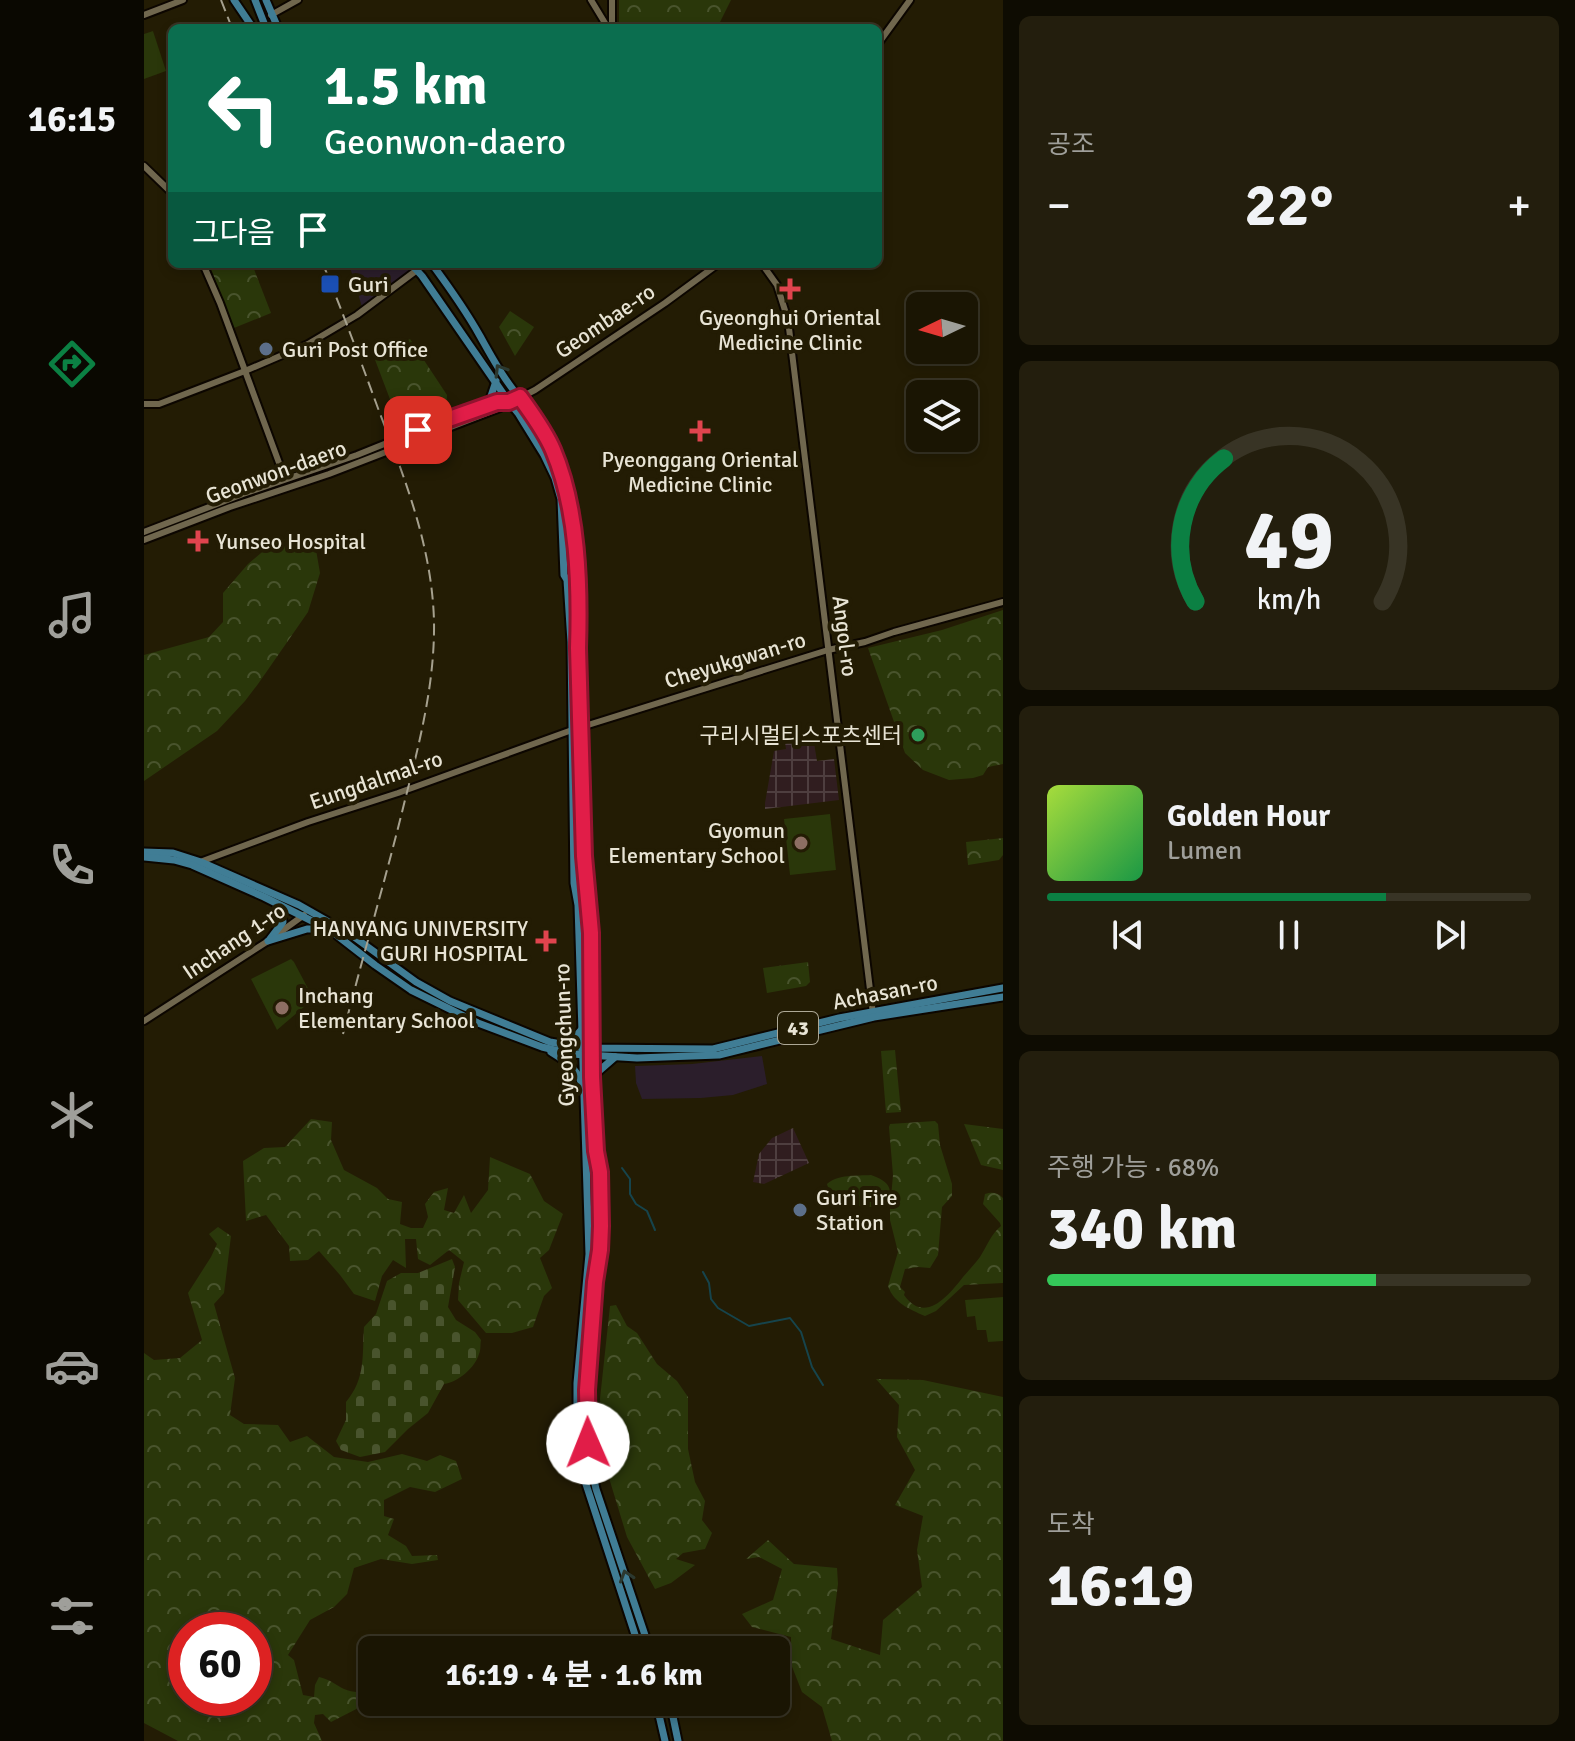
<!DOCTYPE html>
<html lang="ko">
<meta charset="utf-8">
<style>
body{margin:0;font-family:Signika,"Noto Sans KR",sans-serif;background:#231e0d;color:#f1f3f6;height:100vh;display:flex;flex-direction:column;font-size:30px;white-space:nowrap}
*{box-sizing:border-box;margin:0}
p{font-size:26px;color:#9f9f9a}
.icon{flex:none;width:44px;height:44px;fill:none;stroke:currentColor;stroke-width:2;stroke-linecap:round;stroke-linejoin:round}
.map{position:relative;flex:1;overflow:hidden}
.panel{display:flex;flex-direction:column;gap:16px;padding:16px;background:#0e0c02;width:572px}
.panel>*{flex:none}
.top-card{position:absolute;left:24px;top:24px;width:714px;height:244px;border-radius:12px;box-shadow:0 4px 12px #0003,0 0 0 2px #383425;background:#0b6e4f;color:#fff;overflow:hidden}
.needle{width:52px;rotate:265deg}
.buttons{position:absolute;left:762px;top:292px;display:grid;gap:16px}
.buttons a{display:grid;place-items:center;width:72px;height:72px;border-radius:12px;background:#1a1503;box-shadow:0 4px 12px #0003,0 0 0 2px #383425;font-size:40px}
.speed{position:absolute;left:24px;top:1612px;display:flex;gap:16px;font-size:40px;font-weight:700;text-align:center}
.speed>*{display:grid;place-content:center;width:104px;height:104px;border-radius:50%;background:#1a1503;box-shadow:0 4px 12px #0003,0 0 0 2px #383425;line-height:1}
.speed .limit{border:12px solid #d22;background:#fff;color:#111}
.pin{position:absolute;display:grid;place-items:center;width:68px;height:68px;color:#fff;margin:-34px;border-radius:16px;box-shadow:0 4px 12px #0006}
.me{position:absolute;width:88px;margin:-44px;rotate:359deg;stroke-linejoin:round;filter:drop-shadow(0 0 6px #0008)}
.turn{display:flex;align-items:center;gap:28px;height:168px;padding:0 24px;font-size:36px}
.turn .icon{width:104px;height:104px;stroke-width:2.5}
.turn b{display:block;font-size:56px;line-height:68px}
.then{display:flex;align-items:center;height:76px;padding:0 24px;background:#0003;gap:16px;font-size:30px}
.big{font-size:60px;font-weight:700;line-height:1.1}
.panel .card{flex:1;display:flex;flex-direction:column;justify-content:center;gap:12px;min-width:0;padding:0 28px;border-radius:12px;background:#231e0d}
.panel .dial{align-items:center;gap:0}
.dial svg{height:208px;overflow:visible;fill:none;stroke:#383425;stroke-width:7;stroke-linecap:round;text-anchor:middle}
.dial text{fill:#f1f3f6;stroke:none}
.song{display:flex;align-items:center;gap:24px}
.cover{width:96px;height:96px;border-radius:12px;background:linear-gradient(135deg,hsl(80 70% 55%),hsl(140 70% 35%))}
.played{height:8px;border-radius:4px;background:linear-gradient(90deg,#0b8043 70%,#383425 70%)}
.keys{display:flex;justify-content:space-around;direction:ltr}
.heat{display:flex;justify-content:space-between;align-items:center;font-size:44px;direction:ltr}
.charge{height:12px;border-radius:6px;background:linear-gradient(90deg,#34c759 68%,#383425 0)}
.trip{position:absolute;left:214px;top:1636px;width:432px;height:80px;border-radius:12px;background:#1a1503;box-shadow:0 4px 12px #0003,0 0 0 2px #383425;font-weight:700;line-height:80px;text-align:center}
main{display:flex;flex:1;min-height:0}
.dock{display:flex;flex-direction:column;width:144px;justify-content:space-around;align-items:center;background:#0a0801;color:#9f9f9a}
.dock .icon{width:56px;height:56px}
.dock .current{color:#0b8043}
.dock b{font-size:36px;color:#f1f3f6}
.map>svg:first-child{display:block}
.commercial{fill:#2b1e2b}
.industrial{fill:url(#industrial-grid)}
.forest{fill:url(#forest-crowns);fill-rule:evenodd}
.cemetery{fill:url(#cemetery-stones)}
.pitch{fill:#2a370a}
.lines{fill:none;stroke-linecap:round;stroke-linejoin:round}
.stream{stroke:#16444c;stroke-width:2}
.tertiary-casing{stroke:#0c0600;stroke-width:10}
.primary-casing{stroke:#0c0600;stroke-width:11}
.tertiary{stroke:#70674e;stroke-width:6}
.primary{stroke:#407d95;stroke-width:7}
.rail{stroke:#a6a18f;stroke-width:2;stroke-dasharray:12 6;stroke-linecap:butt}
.oneway{stroke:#2c3930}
.route-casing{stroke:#92132f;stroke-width:20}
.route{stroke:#e11d48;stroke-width:14}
.transit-dot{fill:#1a4fb4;stroke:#231c04;stroke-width:3}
.health-dot{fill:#e0444e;stroke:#231c04;stroke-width:3}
.service-dot{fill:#5c6f8a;stroke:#231c04;stroke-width:3}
.leisure-dot{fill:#2e9e5b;stroke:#231c04;stroke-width:3}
.education-dot{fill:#8d6e63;stroke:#231c04;stroke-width:3}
.labels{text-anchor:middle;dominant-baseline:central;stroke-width:8;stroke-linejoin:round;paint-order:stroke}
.shield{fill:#231c04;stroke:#ada896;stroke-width:2}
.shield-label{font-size:20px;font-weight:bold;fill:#e8e4d5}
.poi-label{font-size:22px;fill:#e8e4d5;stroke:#231c04;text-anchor:start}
.street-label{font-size:22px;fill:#e8e4d5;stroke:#231c04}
</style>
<main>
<nav class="dock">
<b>16:15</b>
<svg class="icon current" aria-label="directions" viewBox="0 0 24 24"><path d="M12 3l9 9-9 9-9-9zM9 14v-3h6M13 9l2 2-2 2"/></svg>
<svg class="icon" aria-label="music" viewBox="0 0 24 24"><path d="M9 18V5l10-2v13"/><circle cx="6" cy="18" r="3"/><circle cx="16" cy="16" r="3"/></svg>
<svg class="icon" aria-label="phone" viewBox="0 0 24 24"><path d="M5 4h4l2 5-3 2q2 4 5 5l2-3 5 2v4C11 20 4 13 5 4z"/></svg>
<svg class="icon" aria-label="climate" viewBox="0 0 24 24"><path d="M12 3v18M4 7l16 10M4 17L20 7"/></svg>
<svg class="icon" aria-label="car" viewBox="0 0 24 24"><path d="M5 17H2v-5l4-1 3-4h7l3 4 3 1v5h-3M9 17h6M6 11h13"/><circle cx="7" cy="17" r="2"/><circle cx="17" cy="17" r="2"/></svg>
<svg class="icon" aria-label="filters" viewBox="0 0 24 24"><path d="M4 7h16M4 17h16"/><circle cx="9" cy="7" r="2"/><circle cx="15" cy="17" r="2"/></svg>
</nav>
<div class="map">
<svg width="859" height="1741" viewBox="0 0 859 1741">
<defs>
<pattern id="industrial-grid" width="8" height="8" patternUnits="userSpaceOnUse" patternTransform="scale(2)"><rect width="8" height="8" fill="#301d1f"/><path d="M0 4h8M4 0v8" fill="none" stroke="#4e3e3f"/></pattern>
<pattern id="forest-crowns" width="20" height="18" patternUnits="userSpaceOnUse" patternTransform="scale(2)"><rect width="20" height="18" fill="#2a370a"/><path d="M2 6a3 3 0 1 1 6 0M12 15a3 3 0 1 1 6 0" fill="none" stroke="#49542d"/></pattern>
<pattern id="cemetery-stones" width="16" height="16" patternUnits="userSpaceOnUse" patternTransform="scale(2)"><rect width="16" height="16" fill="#2a370a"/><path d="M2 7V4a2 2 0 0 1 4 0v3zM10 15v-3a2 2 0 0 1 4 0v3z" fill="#49542d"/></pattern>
</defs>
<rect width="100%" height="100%" fill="#231c04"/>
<!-- commercial -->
<g class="commercial">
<path d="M205,264H263L267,270L260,277L218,307Z"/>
<path d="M618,1056L623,1084L589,1095L557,1098L498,1099L492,1083L491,1066L548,1064Z"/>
</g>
<!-- industrial -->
<g class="industrial">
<path d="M669,737L673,761L690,759L695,800L621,809V803L630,751L642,749L641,742Z"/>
<path d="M649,1128L665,1163L620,1184L609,1182L615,1154L628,1138Z"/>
</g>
<!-- forest -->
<g class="forest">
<path d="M475,0H587L573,28H475Z"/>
<path d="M65,264H108L127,313L90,328Z"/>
<path d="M366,311L390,327L371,356L355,327Z"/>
<path d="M266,339L303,395L302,413L258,431L230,357Z"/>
<path d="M151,538L171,544L176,573L164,612L114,684L101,701L73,731L0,781V655L65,637L79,622V593L104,564L131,541Z"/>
<path d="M859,610V764L844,767L839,775L829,778L805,780L779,770L761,753L724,648L798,630Z"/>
<path d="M859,838V855L855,860L824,865L822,842Z"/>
<path d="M664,962L666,982L662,986L623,993L619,968Z"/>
<path d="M751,1050L757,1112L742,1113L737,1051Z"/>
<path d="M167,1119L188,1122L187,1140L200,1170L233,1188L244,1199L258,1202L256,1224L267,1228H279L284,1217L281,1204L290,1192L304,1188L300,1210L310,1213L320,1195L327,1213L344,1190L346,1157L386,1174L400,1201L419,1214L405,1250L396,1258L408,1288L400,1296L389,1327L368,1333H342L314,1300L315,1283L320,1262L305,1250L286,1265L274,1259L272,1239H261L262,1268L249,1260L238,1276L231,1301L210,1294L196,1275L175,1251L164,1260L146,1261L145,1246L122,1215L102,1221L99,1161L120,1148L141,1147Z"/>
<path d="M791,1121L794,1124L796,1145L808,1184V1196L798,1207L794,1255L786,1268L774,1267L761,1269L756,1287L761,1292L760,1295C781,1325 805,1295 819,1277C825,1270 831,1264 836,1257C843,1246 847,1234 857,1226L856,1223L839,1204L841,1194C848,1192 853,1192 859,1198V1283L820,1285L792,1311L781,1316C765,1309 750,1303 744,1286L754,1252L746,1220V1209L749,1175L745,1127L746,1124Z"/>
<path d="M820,1124L859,1129V1170L837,1165Z"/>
<path d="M727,1175C745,1181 752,1190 740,1208L689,1204L683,1184C694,1174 713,1176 727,1175Z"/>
<path d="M74,1227L87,1236L80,1293L70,1304L91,1378L86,1415L100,1424L134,1425L146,1442L163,1436L190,1457L224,1462L258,1454L283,1461L296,1455L312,1461L318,1479L291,1492L266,1487L240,1500V1516L250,1519L244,1535L262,1546L268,1556L293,1555L294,1560L268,1564L237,1559L210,1568L203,1594L190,1607L166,1620L144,1655L150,1660L159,1695L170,1697L171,1685L175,1677C185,1679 192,1685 200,1689C209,1693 219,1692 228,1694V1701L187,1722L179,1714L171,1715L170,1723L178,1741H34L0,1723V1353L10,1360L36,1358L58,1340L44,1293L67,1257L73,1244L65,1234ZM42,1630H110V1698H42Z"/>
<path d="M472,1305L483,1326L493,1333L513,1364L533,1381L544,1397V1449L551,1482L561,1501L558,1520L568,1533L561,1549L539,1553L532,1559L551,1565L527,1583L511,1589L483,1537L462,1468L456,1399L466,1306Z"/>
<path d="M732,1379L779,1380L859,1397V1741H688L678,1707L658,1692L647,1664V1637L608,1627L598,1614L629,1600L638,1569L615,1557L602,1559L624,1540L650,1564L693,1568L694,1584L687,1639L736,1655L739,1620L778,1587L773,1550L779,1516L751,1505L771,1470L753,1437L755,1405Z"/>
</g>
<!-- cemetery -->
<path class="cemetery" d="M308,1259L311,1267L304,1307L312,1320L331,1332L337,1340C336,1345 337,1350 335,1354C331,1368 314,1382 300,1384L284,1413L264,1429L241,1452L216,1457L197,1450L192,1441L202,1420V1402C222,1378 218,1356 220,1327L232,1314L243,1281L257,1273H274Z"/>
<!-- pitch -->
<g class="pitch">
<path d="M9,31L22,71L0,79V34Z"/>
<path d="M686,814L692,870L646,875L640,819Z"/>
<path d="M147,959L150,962L168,996V1000L133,1030L107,979Z"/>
<path d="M859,1297V1341L844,1342L842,1330H833L831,1316L823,1317L821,1300Z"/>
</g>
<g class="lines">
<!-- stream -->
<g class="stream">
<path d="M478,1168L486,1179V1194L492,1204L503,1211L511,1230"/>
<path d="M559,1272L565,1283L567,1299L574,1308L605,1326L646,1318L657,1332L668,1367L679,1385"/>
</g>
<!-- tertiary casing -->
<g class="tertiary-casing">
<g id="tertiary">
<path d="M447,0L464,28"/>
<path d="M0,15L39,0"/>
<path d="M127,15L154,0"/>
<path d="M468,28V0"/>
<path d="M734,44L766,0"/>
<path d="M0,166L28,193"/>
<path d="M59,264L76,303L141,479"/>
<path d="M618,264L633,285L644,320L729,1014"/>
<path d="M0,404H15L101,371L164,344L213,315L273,270"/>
<path d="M0,532L99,494L213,455L305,418L353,402H365"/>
<path d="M0,540L86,507L185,474L356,408L391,390L521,303L574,264"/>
<path d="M56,862L164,822L254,793L428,730L684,650L721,642L750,632L859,602"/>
<path d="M0,1021L124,941L160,915"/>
</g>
</g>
<!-- primary casing -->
<g class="primary-casing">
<g id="primary">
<path d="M90,0L109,28"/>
<path d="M111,0L122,28"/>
<path d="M122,0L134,28"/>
<path d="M267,264L278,276L365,402L374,413L400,455L411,478L417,499L420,575L423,580L427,642L430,883L434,905L445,1254L433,1383V1424L440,1478L496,1650"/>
<path d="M288,264C305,287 322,311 336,336C345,352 354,369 365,384C391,420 409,441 421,486C432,527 433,572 435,615L440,856C451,929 447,1003 448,1076C449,1133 458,1189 456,1246C456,1259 453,1270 451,1283C448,1303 448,1323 447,1343C443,1393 440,1441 452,1489L506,1650"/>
<path d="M344,405L352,381"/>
<path d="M0,852L29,853L57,862L155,905L206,934L272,982L306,1001L406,1042L440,1048L569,1049L695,1018L859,988"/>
<path d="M0,857L30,860L48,865L120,897L186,930L231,965L267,990L334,1023L398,1047L427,1054L493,1058L575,1055L730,1017L859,997"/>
<path d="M126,939L139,922L138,913L133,907"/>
<path d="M124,941L163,929H180"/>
<path d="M416,1044L431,1037L438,1029"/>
<path d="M407,1052C420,1060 432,1067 437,1082"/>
<path d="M448,1077L471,1057"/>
<path d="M512,1702L521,1741"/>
<path d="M524,1702L528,1712L534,1741"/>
</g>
</g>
<!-- tertiary -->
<use href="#tertiary" class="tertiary"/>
<!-- primary -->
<use href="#primary" class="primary"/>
<!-- rail -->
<g class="rail">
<path d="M77,0L88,28"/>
<path d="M179,264C199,313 217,362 235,411C261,479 288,547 290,621C291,682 276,741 261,800C242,878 219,955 199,1034"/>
</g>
</g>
<!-- one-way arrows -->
<defs><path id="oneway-chevron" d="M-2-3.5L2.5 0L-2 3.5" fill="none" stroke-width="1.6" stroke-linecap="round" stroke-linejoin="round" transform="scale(2)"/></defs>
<g class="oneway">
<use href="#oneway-chevron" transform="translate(356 370) rotate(-122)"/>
<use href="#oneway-chevron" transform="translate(482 1576) rotate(-108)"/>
</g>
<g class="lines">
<!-- route casing -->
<g class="route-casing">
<path id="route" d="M274,430L353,402H365L376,397C388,414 401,431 409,450C434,509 436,585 434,648L440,856L447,933L448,1077L452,1151L456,1172L457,1226L456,1250L451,1282L443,1390L444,1443"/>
</g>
<!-- route -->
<use href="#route" class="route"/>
</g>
<!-- markers -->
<rect class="transit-dot" x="176" y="274" width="20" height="20" rx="4"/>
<g class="health-dot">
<path d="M642 277h8v8h8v8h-8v8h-8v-8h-8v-8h8z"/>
<path d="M552 419h8v8h8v8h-8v8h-8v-8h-8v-8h8z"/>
<path d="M50 529h8v8h8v8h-8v8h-8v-8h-8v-8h8z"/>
<path d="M398 929h8v8h8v8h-8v8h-8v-8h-8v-8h8z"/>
</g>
<g class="service-dot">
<circle cx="122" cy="349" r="8"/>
<circle cx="656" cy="1210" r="8"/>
</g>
<circle class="leisure-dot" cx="774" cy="735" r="8"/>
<g class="education-dot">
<circle cx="657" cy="843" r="8"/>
<circle cx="138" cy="1008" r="8"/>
</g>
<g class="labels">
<!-- shield labels -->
<rect class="shield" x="634" y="1012" width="40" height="32" rx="6"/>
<g class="shield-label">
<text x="654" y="1028">43</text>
</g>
<!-- poi labels -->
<g class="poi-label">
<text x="204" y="284">Guri</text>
<text x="646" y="317" text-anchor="middle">Gyeonghui Oriental<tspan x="646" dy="25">Medicine Clinic</tspan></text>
<text x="138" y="349">Guri Post Office</text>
<text x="556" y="459" text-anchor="middle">Pyeonggang Oriental<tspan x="556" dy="25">Medicine Clinic</tspan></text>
<text x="72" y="541">Yunseo Hospital</text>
<text x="758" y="735" text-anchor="end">구리시멀티스포츠센터</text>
<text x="641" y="830" text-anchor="end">Gyomun<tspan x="641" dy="25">Elementary School</tspan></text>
<text x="384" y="928" text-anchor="end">HANYANG UNIVERSITY<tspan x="384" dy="25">GURI HOSPITAL</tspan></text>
<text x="154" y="995">Inchang<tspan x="154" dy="25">Elementary School</tspan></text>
<text x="672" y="1197">Guri Fire<tspan x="672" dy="25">Station</tspan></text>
</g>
<!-- street labels -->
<g class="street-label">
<text transform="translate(461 321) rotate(-34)">Geombae-ro</text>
<text transform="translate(132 472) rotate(-20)">Geonwon-daero</text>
<text transform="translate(701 636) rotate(83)">Angol-ro</text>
<text transform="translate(591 660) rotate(-17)">Cheyukgwan-ro</text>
<text transform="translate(232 780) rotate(-19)">Eungdalmal-ro</text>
<text transform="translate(90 941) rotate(-34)">Inchang 1-ro</text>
<text transform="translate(741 992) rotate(-11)">Achasan-ro</text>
<text transform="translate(420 1035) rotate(-92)">Gyeongchun-ro</text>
</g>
</g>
</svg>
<div class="buttons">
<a><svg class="needle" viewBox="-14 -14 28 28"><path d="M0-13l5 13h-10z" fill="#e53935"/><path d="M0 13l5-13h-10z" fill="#9f9f9a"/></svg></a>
<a><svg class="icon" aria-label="layers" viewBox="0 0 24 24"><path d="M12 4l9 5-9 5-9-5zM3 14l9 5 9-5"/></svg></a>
</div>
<div class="speed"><div class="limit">60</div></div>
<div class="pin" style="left:274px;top:430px;background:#d93025"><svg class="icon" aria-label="arrive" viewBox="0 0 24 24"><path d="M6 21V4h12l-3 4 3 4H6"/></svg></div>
<svg class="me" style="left:444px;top:1443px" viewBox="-20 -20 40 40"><circle r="19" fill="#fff"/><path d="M0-13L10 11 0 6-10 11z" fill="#e11d48"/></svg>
<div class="trip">16:19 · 4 분 · 1.6 km</div>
<div class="top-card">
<div class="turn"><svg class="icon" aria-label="left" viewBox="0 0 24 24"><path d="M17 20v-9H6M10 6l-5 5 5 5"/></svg><div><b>1.5 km</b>Geonwon-daero</div></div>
<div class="then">그다음<svg class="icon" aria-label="arrive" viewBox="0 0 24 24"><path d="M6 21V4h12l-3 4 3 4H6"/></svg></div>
</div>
</div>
<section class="panel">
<div class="card"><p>공조</p>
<div class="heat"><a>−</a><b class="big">22°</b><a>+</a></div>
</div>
<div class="card dial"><svg viewBox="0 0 100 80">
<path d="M14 69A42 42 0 1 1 86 69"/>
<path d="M14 69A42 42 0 0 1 25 14" stroke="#0b8043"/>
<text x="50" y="56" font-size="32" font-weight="700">49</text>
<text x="50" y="72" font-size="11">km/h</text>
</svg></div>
<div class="card">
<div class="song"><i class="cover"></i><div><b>Golden Hour</b><p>Lumen</p></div></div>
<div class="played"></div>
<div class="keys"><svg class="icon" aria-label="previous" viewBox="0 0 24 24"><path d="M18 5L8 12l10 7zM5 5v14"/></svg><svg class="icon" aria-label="pause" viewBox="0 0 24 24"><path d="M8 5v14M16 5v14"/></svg><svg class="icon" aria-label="next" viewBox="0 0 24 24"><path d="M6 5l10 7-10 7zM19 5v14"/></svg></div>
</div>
<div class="card"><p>주행 가능 · 68%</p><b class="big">340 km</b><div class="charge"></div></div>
<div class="card"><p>도착</p><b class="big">16:19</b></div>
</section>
</main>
